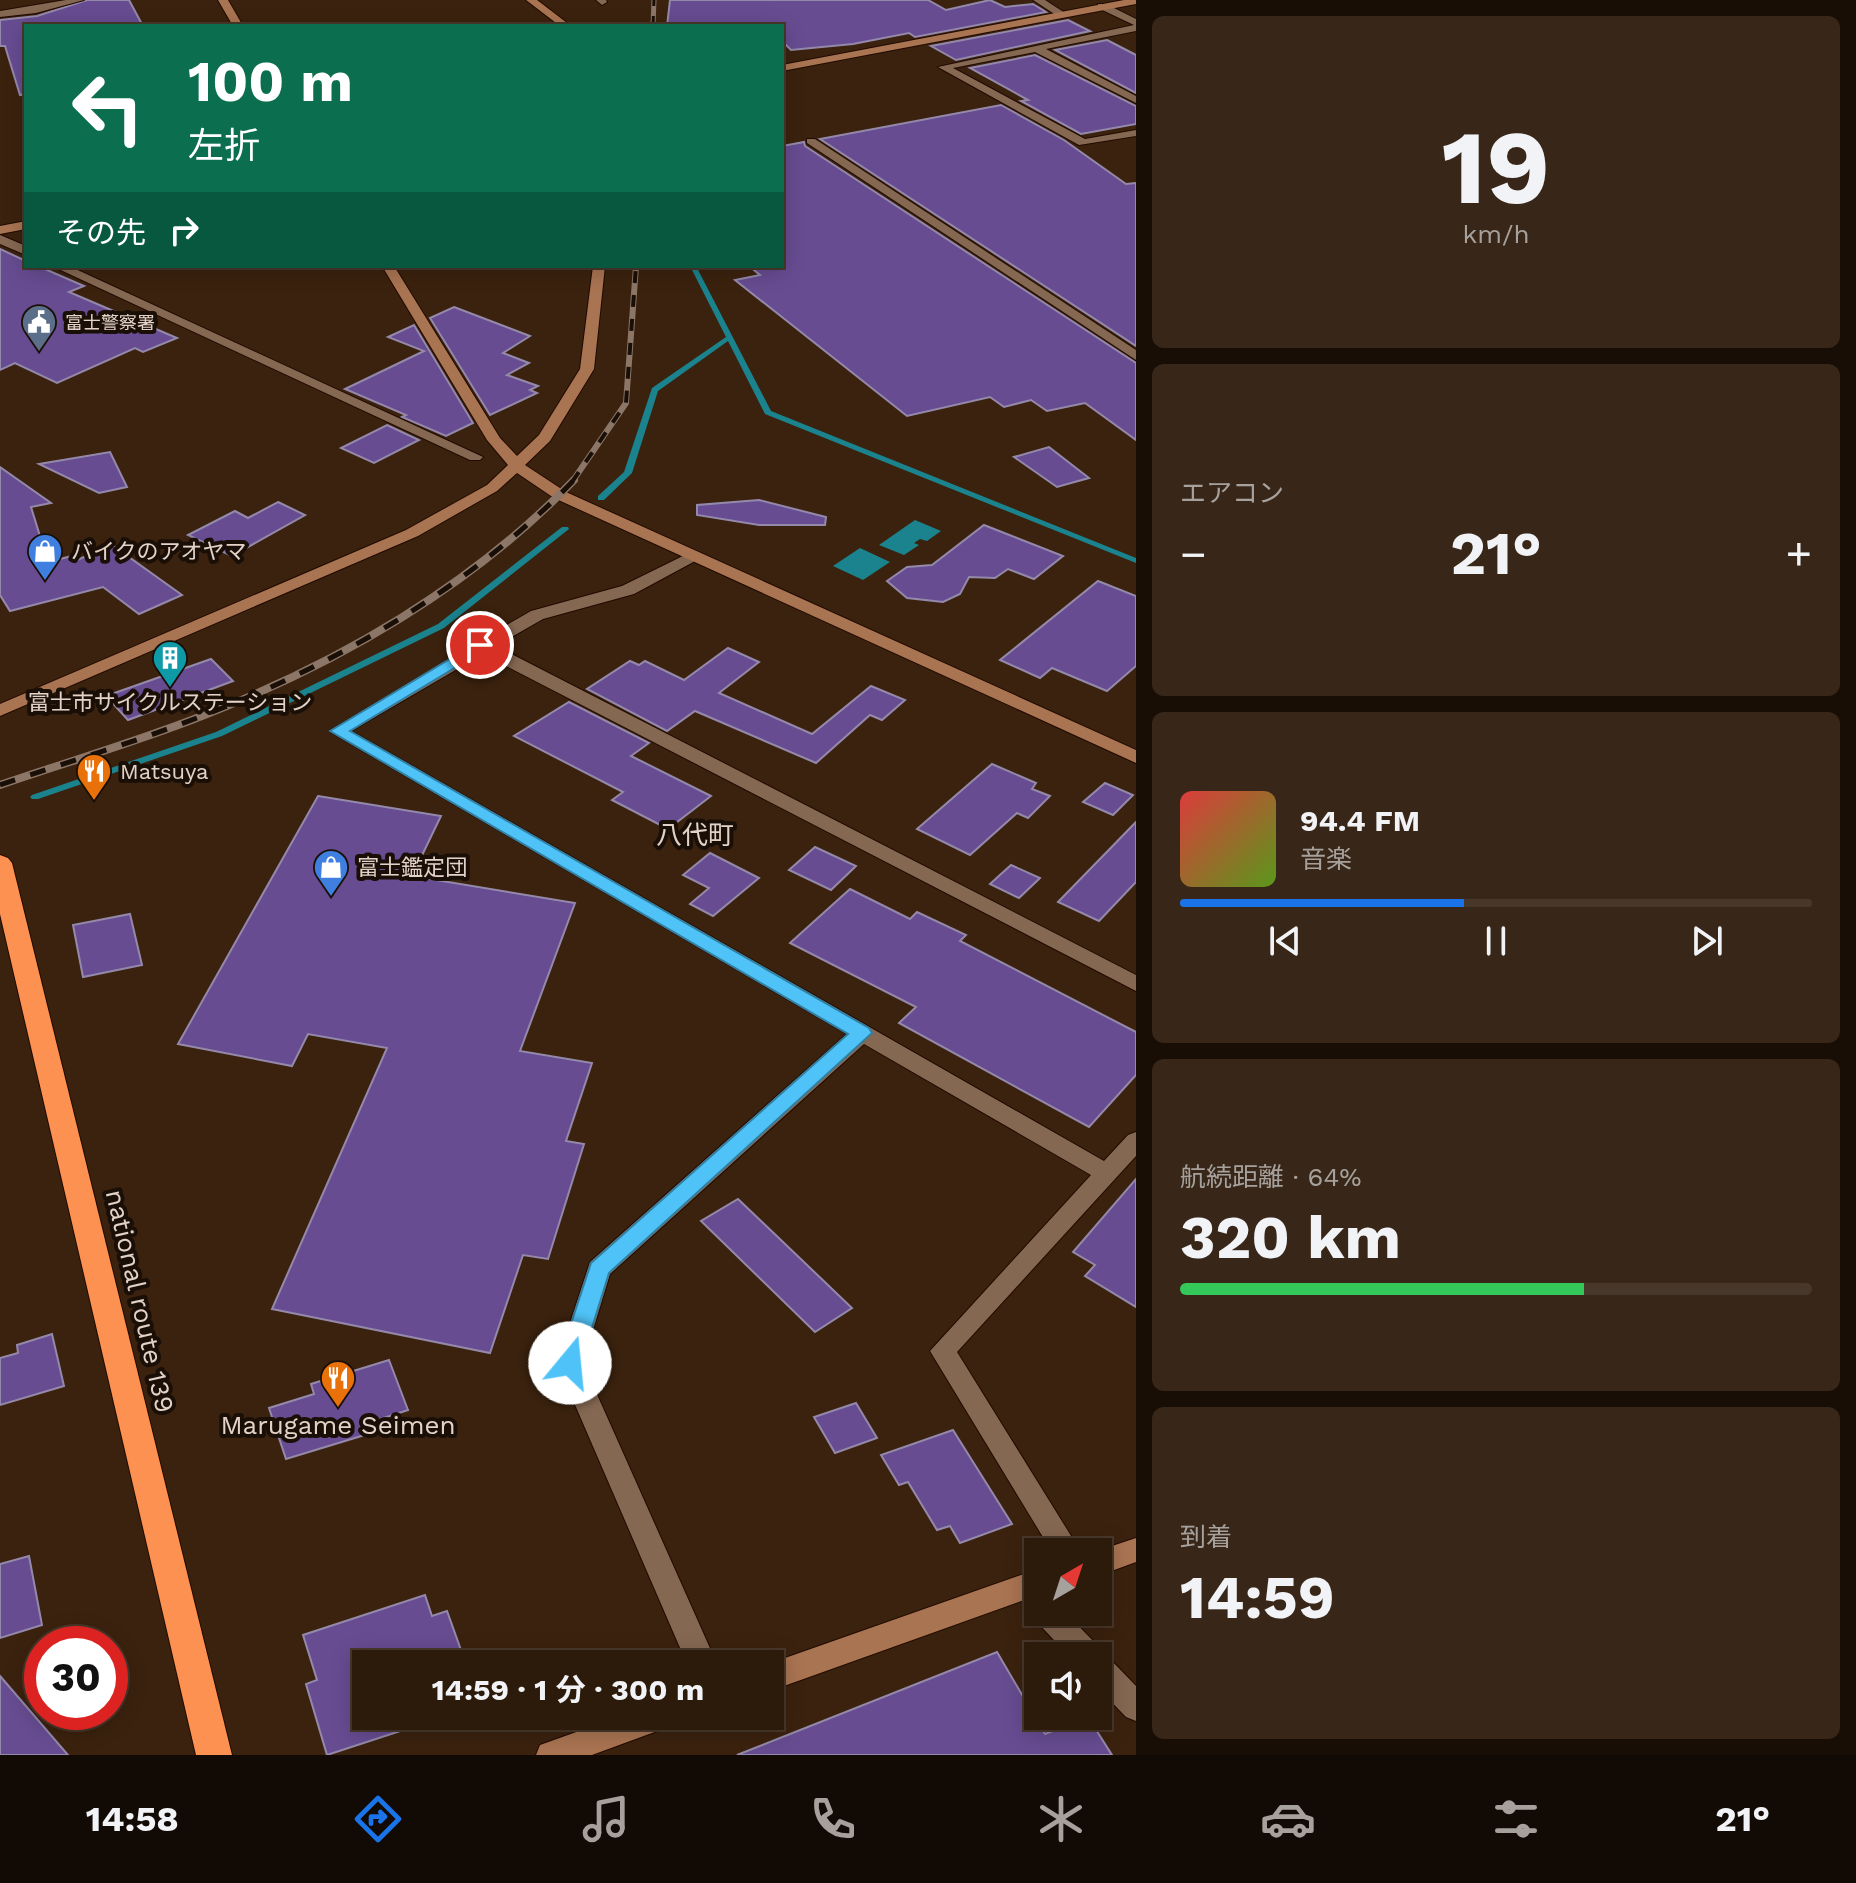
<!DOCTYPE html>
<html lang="ja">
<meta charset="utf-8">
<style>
body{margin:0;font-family:"Work Sans","Noto Sans JP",sans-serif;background:#382718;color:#f1f3f6;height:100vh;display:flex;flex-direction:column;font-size:30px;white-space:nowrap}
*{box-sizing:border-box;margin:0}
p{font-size:26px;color:#a6a19c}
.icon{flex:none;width:44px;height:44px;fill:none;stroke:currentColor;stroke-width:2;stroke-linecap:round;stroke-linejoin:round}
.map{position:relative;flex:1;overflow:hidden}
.details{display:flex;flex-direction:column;gap:16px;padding:16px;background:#180e06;width:720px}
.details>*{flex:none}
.top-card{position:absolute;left:24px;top:24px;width:760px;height:244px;border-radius:0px;box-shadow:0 4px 20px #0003,0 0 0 2px #48382b;background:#0b6e4f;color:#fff;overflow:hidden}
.needle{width:52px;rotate:39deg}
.tools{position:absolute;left:1024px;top:1538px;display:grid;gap:16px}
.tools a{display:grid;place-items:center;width:88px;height:88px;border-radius:0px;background:#2c1a0a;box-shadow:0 4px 20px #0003,0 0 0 2px #48382b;font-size:40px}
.speed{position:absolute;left:24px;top:1626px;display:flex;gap:16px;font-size:40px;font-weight:700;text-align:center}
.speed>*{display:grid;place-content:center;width:104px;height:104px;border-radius:50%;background:#2c1a0a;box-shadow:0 4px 20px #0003,0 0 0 2px #48382b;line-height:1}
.speed .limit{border:12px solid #d22;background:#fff;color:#111}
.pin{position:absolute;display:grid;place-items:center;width:68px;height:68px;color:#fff;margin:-34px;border:4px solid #fff;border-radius:50%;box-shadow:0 2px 8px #0007}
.me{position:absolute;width:88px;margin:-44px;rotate:17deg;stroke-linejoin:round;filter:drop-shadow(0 0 6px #0008)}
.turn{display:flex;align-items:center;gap:28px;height:168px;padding:0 32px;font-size:36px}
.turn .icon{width:104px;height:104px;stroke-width:2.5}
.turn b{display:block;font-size:56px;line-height:68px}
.then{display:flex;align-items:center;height:76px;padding:0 32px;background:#0003;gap:16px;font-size:30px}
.big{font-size:60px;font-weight:700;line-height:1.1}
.details .widget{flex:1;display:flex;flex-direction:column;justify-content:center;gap:12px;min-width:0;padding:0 28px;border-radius:12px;background:#382718}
.details .dial{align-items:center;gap:0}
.dial b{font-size:104px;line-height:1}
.song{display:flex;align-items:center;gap:24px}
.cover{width:96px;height:96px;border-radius:12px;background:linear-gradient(135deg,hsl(0 70% 55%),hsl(90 70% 35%))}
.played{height:8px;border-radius:4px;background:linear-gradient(90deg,#1a73e8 45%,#48382b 45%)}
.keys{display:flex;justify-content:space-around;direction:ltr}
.heat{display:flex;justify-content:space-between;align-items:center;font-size:44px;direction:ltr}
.charge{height:12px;border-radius:6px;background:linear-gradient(90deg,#34c759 64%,#48382b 0)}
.trip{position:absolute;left:352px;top:1650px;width:432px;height:80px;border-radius:0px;background:#2c1a0a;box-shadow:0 4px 20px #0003,0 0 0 2px #48382b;font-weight:700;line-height:80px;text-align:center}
.dock{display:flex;height:128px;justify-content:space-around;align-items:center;background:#120a04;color:#a6a19c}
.dock .icon{width:56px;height:56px}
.dock .active{color:#1a73e8}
.dock b{font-size:36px;color:#f1f3f6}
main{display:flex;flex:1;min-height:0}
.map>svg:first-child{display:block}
.water{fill:#1a838e}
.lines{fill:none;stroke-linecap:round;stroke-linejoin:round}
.stream{fill:#1a838e;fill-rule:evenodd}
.building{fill:#674c91;stroke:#9489aa;stroke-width:2}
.lane-casing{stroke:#210a00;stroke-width:2}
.street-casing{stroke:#210a00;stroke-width:2}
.secondary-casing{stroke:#210a00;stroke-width:2}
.highway-casing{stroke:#210a00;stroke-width:2}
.lane{fill:#856852;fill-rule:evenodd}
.street{fill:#856852;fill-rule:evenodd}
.secondary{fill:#a97452;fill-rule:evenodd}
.highway{fill:#fd9152;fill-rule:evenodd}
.rail-far2-casing{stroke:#8b7667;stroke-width:5}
.rail-far1-casing{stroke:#8b7667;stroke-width:6}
.rail-casing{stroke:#8b7667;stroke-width:8}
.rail-far2{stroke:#1a0f07;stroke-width:3;stroke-dasharray:10;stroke-linecap:butt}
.rail-far1{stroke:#1a0f07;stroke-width:4;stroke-dasharray:12;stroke-linecap:butt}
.rail{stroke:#1a0f07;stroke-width:5;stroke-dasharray:16;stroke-linecap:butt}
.route{fill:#4fc3f7;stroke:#337fa1;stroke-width:2}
.labels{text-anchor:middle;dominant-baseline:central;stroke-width:8;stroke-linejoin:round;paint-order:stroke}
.far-poi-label{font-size:18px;fill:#e3d2c7;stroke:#1a0f07;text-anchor:start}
.poi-label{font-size:22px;fill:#e3d2c7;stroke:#1a0f07;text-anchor:start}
.quarter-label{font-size:26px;fill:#e3d2c7;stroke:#1a0f07}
.near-street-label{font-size:26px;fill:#e3d2c7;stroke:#1a0f07}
.near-poi-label{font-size:26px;fill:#e3d2c7;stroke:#1a0f07}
</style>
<main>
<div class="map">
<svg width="1136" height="1755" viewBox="0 0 1136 1755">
<rect width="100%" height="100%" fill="#3b220e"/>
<!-- water -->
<g class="water">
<path d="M915,520L941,531L927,541L920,539L914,543L919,545L904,555L879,545Z"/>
<path d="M860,548L890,562L863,580L833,566Z"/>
</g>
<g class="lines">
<!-- stream -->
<g class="stream">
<path d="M690,266H696L771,411L1136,558V563L765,414L728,341L658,391L632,473L604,500H598V496L624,472L652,388L726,337Z"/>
<path d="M562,527H568L569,529L444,628L222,736L38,799H32L30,797L32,795L216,732L438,624Z"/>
</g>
</g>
<!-- building -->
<g class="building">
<path d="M87,0H129L143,26H26V94L20,95L5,46H0V20L37,16Z"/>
<path d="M670,0H928L946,10L990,0L1005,7L1033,4L1046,12L915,37L909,33L853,44L791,50L782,41V26H667Z"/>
<path d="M1068,20L1090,31L956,60L931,46Z"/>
<path d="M1107,40L1136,55V93L1055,50Z"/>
<path d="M1035,55L1136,106V124L1081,134L1021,101L1028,100L970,68Z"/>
<path d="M1001,105L1064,140L1126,184L1136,183V346L820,139Z"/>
<path d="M804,142L805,146L1136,363V440L1085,403L1047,411L1031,400L1004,407L990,397L907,416L735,280L760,275L749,266H782V146Z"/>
<path d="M0,249L26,261V266H38L84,286L69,292L177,338L143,352L135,348L57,383L15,363L0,370Z"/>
<path d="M454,307L530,336L503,353L529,363L507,375L538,386L530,390L537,393L490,415L430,318Z"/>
<path d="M414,325L473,423L446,436L402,417L406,415L345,389L424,351L388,337Z"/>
<path d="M387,425L419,440L374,463L341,448Z"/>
<path d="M1049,447L1089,478L1057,487L1014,457Z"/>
<path d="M110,452L127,487L99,493L39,464Z"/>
<path d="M0,467L51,503L31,507L48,562L72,556L75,561L112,545L182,595L139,614L103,587L10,611L0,595Z"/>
<path d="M759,500L826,517L825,525H759L697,515V505Z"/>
<path d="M278,502L305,515L232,556L188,535L235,511L248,518Z"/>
<path d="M984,525L1063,556L1034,579L1008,569L995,578L969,577L960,594L943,602L907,598L887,581L907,567L932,565Z"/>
<path d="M1098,581L1136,596V666L1107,691L1052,668L1040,678L1000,660Z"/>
<path d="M728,648L759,662L719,693L812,734L871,686L905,700L882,720L870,715L816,763L695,711L667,731L587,689L630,661L639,665L645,661L684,680Z"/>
<path d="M211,659L233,681L128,720L106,696Z"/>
<path d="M569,702L649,743L631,756L711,796L668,829L612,800L623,792L514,736Z"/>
<path d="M992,764L1036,783L1032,789L1050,796L1028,818L1017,813L970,855L917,829Z"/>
<path d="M1105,783L1133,795L1113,815L1083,802Z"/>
<path d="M318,796L441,816L412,876L575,903L520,1051L592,1063L566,1141L584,1144L548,1259L523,1255L490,1353L272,1309L387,1048L308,1034L292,1066L178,1044Z"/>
<path d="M1136,822V882L1099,921L1058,902Z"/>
<path d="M815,847L856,866L831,890L789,870Z"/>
<path d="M710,853L759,878L713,916L690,904L709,888L683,875Z"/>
<path d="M1011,865L1040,878L1019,898L990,884Z"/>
<path d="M850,889L910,919L917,912L966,935L960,941L1136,1032V1075L1089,1127L899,1023L916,1007L790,943Z"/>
<path d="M130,914L142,965L83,977L73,925Z"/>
<path d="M1136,1179V1307L1085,1276L1095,1265L1073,1252Z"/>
<path d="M738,1199L852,1308L815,1332L701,1221Z"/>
<path d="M52,1334L64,1386L0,1405V1358L18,1353L17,1345Z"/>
<path d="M389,1360L408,1410L377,1420L381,1430L286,1459L269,1408L314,1394L311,1384Z"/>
<path d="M856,1403L877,1438L835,1453L814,1417Z"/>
<path d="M953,1430L1012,1524L960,1543L950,1526L937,1530L908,1482L899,1485L881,1455Z"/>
<path d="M29,1556L42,1625L0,1638V1564Z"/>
<path d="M425,1595L432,1616L447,1611L466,1664H366V1716H433L434,1720L327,1755L306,1684L317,1680L303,1635Z"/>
<path d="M997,1652L1045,1734L1088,1717L1112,1755H737Z"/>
<path d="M0,1676L68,1755H0Z"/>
</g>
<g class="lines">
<!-- lane casing -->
<g class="lane-casing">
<g id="lane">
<path d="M1098,4H1106L1136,19V31L1046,49L1136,96V103L1035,52L953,68L1085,139L1136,130V136L1079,145L938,67L1134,25L1098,8Z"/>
<path d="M807,139H815L1136,350V360L807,143Z"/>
<path d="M1038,1602V1612H1065L1098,1646L1102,1655L1108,1657L1136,1686V1721L1126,1717L1098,1688V1656H1069L1036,1621L1032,1612Z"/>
</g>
</g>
<!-- street casing -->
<g class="street-casing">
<g id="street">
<path d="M66,0H84L36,13L0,17V11Z"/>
<path d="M596,0H606L607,2L602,5Z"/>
<path d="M1033,0H1045L1065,13L1056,15Z"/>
<path d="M0,235L26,246V255L0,244Z"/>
<path d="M52,266H69L483,457L480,460H470Z"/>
<path d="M691,552L699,557L697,560L634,594L543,619L496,646L1136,975V991L483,654L351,731L1104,1161L1128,1135L1136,1132V1156L957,1352L1081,1552H1052L930,1351L1091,1175L864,1044L610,1274L583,1363L717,1664H687L557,1363L590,1262L847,1034L329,731L472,646L474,641L481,640L531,611L622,586Z"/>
</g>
</g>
<!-- secondary casing -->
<g class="secondary-casing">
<g id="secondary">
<path d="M218,0H228L243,26H233Z"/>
<path d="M526,0H537L571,26H560Z"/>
<path d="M1124,0H1136V4L782,71V65Z"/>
<path d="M26,221V229L0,234V226Z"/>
<path d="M382,266H394L500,438L517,456L539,435L580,369L593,266H605L594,369L550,441L525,465L566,492L1136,750V763L554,498L517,473L497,491L418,536L0,716V704L406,530L487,485L508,465L487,440Z"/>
<path d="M1136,1538V1562L1098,1576V1552H1094Z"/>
<path d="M1038,1569V1595L770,1691L768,1664Z"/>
<path d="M621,1716H676L671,1726L592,1755H536L540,1745Z"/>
</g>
</g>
<!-- highway casing -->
<g class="highway-casing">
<path id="highway" d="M0,855L8,858L12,863L232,1755H196L0,914Z"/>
</g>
<!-- lane -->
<use href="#lane" class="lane"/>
<!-- street -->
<use href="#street" class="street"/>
<!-- secondary -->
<use href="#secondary" class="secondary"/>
<!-- highway -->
<use href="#highway" class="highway"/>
<!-- rail-far2 casing -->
<g class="rail-far2-casing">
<path id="rail-far2" d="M653,26L654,0"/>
</g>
<!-- rail-far1 casing -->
<g class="rail-far1-casing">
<path id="rail-far1" d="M572,482L626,403L636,266"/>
</g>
<!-- rail casing -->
<g class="rail-casing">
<path id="rail" d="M0,785C67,762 136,742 202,716C339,663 472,586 574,480"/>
</g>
<!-- rail-far2 -->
<use href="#rail-far2" class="rail-far2"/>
<!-- rail-far1 -->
<use href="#rail-far1" class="rail-far1"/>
<!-- rail -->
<use href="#rail" class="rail"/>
</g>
<!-- route -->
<path class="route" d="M480,641L488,645L486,649L350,731L869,1028L872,1033L609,1273L581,1363L578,1370L570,1372L561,1370L558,1363L591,1263L848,1034L330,731Z"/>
<!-- icons -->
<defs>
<g id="civic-pin" transform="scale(1.8)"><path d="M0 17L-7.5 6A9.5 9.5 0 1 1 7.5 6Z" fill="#5c6f8a" stroke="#1a0f07"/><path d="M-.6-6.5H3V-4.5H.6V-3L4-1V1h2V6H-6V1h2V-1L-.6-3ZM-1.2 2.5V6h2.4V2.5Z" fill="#fff"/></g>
<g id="shop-pin" transform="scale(1.8)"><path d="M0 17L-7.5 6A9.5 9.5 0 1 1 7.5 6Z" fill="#3f7fe0" stroke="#1a0f07"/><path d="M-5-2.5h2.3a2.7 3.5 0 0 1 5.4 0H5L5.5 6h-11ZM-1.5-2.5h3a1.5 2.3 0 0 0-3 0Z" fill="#fff"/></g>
<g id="building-pin" transform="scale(1.8)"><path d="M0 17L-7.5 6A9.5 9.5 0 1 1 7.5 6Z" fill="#0f9aa8" stroke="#1a0f07"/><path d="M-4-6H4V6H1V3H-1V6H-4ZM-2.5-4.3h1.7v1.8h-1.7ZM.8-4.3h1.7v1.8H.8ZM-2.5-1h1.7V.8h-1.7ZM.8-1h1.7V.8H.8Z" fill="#fff"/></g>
<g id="restaurant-pin" transform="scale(1.8)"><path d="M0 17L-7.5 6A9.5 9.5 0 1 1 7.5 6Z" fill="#e8710a" stroke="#1a0f07"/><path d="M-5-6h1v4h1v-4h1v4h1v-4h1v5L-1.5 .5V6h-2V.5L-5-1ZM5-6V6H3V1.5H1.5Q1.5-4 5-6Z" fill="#fff"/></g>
</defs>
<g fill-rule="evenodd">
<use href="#civic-pin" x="39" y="322"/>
<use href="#shop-pin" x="45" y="551"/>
<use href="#building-pin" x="170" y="658"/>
<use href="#restaurant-pin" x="94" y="771"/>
<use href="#shop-pin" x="331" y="867"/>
<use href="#restaurant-pin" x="338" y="1378"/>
</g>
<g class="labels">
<!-- far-poi labels -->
<g class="far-poi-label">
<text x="65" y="322">富士警察署</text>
</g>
<!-- poi labels -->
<g class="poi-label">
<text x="71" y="551">バイクのアオヤマ</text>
<text x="170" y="702" text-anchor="middle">富士市サイクルステーション</text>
<text x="120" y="771">Matsuya</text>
<text x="357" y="867">富士鑑定団</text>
</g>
<!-- quarter labels -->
<g class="quarter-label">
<text x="695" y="835">八代町</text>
</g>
<!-- near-street labels -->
<g class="near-street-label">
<text transform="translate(140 1301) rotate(77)">national route 139</text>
</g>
<!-- near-poi labels -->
<g class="near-poi-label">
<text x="338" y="1425">Marugame Seimen</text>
</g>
</g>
</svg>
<div class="tools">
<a><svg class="needle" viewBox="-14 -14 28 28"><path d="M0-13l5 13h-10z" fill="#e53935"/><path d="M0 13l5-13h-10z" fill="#a6a19c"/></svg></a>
<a><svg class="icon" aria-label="sound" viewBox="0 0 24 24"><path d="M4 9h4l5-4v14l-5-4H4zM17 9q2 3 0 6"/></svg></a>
</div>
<div class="speed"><div class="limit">30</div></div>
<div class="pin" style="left:480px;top:645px;background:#d93025"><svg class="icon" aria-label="arrive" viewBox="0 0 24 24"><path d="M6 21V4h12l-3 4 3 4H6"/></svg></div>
<svg class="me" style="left:570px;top:1363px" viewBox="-20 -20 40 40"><circle r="19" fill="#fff"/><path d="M0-13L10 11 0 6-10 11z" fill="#4fc3f7"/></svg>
<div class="trip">14:59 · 1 分 · 300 m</div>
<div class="top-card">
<div class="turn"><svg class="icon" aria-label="left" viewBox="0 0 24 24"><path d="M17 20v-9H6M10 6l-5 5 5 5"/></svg><div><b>100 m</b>左折</div></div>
<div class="then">その先<svg class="icon" aria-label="right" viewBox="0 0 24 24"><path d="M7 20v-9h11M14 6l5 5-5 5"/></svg></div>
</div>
</div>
<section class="details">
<div class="widget dial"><b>19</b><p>km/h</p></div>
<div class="widget"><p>エアコン</p>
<div class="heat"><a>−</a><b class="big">21°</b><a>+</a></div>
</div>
<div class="widget">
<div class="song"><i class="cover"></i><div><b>94.4 FM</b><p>音楽</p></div></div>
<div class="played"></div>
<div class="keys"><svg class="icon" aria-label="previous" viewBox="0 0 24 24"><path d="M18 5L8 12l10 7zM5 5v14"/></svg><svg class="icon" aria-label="pause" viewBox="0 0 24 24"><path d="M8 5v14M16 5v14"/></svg><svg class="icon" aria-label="next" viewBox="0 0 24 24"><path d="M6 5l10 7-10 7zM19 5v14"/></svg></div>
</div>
<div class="widget"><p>航続距離 · 64%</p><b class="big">320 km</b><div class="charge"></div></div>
<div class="widget"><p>到着</p><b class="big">14:59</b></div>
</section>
</main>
<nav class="dock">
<b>14:58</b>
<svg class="icon active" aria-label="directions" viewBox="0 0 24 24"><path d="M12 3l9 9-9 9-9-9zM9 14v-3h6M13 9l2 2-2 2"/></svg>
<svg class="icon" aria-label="music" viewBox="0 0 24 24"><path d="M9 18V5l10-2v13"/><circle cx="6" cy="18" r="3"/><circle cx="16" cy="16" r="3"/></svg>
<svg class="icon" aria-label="phone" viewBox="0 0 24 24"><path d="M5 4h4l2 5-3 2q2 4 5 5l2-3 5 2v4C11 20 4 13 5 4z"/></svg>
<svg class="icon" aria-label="climate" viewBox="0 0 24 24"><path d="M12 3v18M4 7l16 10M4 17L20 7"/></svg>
<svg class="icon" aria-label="car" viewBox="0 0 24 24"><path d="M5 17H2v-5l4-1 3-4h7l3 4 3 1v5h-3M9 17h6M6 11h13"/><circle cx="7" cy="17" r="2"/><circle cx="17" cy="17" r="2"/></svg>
<svg class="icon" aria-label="filters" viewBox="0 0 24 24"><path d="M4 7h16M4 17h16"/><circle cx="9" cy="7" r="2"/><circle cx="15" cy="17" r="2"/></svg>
<b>21°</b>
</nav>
